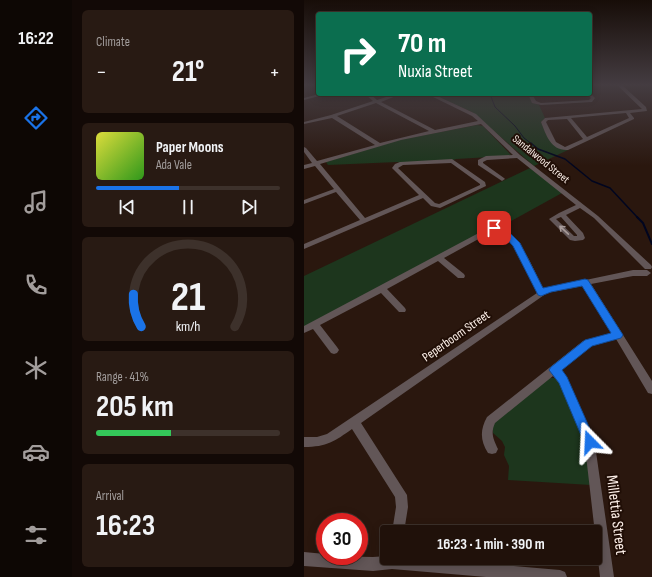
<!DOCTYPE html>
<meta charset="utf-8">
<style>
body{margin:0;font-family:"Sofia Sans Condensed",sans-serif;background:#281a13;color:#f1f3f6;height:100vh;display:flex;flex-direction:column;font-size:15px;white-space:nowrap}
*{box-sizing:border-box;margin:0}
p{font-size:13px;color:#a29d9c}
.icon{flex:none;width:22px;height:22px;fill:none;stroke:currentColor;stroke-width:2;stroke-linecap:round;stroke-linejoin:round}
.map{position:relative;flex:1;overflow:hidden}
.sheet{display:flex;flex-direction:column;gap:10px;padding:10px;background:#120906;width:232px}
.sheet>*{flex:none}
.banner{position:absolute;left:12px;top:12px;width:276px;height:84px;border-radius:4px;box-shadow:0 2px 10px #0003,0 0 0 1px #3d312b;background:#0b6e4f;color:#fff;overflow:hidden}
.speed{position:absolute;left:12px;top:513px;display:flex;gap:8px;font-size:20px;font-weight:700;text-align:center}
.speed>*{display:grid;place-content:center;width:52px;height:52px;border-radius:50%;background:#20110a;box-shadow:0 2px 10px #0003,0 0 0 1px #3d312b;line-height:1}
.speed .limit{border:6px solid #d22;background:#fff;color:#111}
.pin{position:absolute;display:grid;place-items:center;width:34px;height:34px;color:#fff;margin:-17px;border-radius:8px;box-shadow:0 2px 6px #0006}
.me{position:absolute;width:44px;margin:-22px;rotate:339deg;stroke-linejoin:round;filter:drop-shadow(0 0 3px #0008)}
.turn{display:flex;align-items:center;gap:14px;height:84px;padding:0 16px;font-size:18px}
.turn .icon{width:52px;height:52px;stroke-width:2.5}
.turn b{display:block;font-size:28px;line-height:34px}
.big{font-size:30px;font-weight:700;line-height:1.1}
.sheet .card{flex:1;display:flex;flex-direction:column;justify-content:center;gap:6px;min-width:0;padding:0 14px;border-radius:6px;background:#281a13}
.sheet .dial{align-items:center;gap:0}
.dial svg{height:104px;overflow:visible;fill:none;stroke:#3d312b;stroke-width:7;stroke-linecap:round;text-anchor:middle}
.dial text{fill:#f1f3f6;stroke:none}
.song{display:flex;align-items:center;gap:12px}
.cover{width:48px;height:48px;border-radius:6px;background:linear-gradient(135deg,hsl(60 70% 55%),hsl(110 70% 35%))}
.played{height:4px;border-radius:2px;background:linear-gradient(90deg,#1a73e8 45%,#3d312b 45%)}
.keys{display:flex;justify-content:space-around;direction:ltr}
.heat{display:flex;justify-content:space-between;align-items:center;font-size:22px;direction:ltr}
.charge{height:6px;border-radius:3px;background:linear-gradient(90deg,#34c759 41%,#3d312b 0)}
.trip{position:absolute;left:76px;top:525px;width:222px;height:40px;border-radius:4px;background:#20110a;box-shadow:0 2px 10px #0003,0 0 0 1px #3d312b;font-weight:700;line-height:40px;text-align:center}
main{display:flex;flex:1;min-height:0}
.tab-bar{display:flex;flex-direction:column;width:72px;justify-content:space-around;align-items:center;background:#0d0704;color:#a29d9c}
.tab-bar .icon{width:28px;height:28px}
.tab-bar .on{color:#1a73e8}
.tab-bar b{font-size:18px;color:#f1f3f6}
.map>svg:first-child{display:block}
.green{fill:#1d361d}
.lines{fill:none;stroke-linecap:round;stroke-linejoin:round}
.stream-far2{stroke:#00051f;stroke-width:1}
.stream-far1{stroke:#00051f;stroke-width:1.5}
.stream{stroke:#00051f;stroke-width:2}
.minor{fill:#625657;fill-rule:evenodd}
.oneway{stroke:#a89b99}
.route{fill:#1a73e8;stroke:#114b97}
.labels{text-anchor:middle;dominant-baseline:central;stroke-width:4;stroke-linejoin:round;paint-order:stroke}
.far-street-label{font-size:11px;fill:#fdf0e9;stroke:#200e06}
.street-label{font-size:13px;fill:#fdf0e9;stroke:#200e06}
.near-street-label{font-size:16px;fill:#fdf0e9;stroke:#200e06}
</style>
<main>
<nav class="tab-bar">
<b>16:22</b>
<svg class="icon on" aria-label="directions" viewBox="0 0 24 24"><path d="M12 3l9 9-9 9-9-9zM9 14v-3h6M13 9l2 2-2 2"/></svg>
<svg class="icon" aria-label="music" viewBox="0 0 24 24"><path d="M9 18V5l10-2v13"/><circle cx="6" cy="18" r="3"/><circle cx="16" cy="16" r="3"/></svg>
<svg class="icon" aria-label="phone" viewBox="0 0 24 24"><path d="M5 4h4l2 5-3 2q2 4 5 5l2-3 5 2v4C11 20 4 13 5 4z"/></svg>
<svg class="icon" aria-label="climate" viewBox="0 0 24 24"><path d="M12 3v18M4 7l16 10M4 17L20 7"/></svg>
<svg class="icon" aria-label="car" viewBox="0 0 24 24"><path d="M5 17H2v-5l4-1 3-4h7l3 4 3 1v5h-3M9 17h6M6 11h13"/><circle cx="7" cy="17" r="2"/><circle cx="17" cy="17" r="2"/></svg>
<svg class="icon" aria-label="filters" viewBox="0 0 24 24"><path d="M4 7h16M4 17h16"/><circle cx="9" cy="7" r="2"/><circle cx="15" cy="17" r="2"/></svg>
</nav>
<section class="sheet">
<div class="card"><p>Climate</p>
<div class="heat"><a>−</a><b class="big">21°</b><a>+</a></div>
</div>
<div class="card">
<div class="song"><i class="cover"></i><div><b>Paper Moons</b><p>Ada Vale</p></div></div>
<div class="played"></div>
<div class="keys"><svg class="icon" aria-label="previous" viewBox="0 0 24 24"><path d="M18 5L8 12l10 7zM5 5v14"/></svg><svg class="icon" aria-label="pause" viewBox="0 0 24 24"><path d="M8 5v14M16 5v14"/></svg><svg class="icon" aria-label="next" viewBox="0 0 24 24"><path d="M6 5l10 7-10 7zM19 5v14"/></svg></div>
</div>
<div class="card dial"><svg viewBox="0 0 100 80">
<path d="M14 69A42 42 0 1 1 86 69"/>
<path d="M14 69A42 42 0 0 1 8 44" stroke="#1a73e8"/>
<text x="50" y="56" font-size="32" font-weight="700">21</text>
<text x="50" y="72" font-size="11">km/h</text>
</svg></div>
<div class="card"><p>Range · 41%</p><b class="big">205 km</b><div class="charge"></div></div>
<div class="card"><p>Arrival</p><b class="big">16:23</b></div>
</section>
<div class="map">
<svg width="348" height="577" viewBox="0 0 348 577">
<rect width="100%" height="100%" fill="#2a170e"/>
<!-- green -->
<g class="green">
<path d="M135,94H224L228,102L235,105L241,118L237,122C243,135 247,149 264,150L230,166L168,112L131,95Z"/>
<path d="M173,125L179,126L207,155L203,156L152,159L149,160L97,163L93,162L24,165L22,162L95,140Z"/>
<path d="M226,168L258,193L200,225L197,223L194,225L192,224L189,225L190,227L0,327V276Z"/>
<path d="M245,378H251L255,381L280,436L287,485L204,480L205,466L200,455L201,447L198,441L189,433V424Z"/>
</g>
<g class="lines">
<!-- stream-far2 -->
<path class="stream-far2" d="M186,94L191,107L211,126L220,138L228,144"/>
<!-- stream-far1 -->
<path class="stream-far1" d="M227,143L234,149L261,159L288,181L306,188L334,218"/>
<!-- stream -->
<path class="stream" d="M333,217L339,223L348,244"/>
<!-- minor -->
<g class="minor">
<path d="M313,85H318L342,107L343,111L326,113L330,118V119L264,150C247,151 242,135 237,122L241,118L338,109ZM322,113L325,118L283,137L267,118ZM263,119L279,139L261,147L252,142L242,122L244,120Z"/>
<path d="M286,93L291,98L288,102L237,105L228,103L224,94H228L232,101L237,103L285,100L287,98L283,94Z"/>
<path d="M15,94H23L0,100V98Z"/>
<path d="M61,94H66L73,100L91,94H97L77,102L131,130L174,121L168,116L123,94H129L172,114L216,155L294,216L347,265L348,267L347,269H341L290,218L276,208L262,215L279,233L281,238L279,240L271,241L266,240L245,219L255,213L272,205L213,158L183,160L179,162V163L200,178L201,179L198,181L174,165V160L182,156L209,155L177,124L97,140L16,164L61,218L115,195L88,168L91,164L96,162L148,159L181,182L182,186L136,208L127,206L119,198L0,249V244L56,220L32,192L0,204V200L30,189L11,166L0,169V165L8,163L0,152V147L2,148L13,161L71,145L28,118L0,124V122L27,115L69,101ZM72,103L125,131L76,143L33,116ZM147,163L176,184V185L135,204L131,203L94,168L99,165ZM257,217L273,235V236H270L252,219Z"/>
<path d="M186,227C213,223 229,269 239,289L329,270H343L347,273L343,276H329L287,284L348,381V394L344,393L312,339L285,347L256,370L262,377L290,438L310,577H296L280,438L255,383L249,376L191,423C186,434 190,440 194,449L192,453L188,454L184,453C176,440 176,430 183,417L279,341L308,333L279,286L243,293L57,423L103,495L104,507L100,532H88L92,507L91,497L48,429C31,441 23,447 0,447V437H13L23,434L233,293C224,274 211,235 189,231L140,258L160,274L161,276L160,278H154L134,261L83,289L101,308L102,310L101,312H95L77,293L16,325L33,347L35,350L33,353L30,354L27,353L9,329L0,333V326Z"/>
<path d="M0,552L21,554V556L69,557L83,556V558H117L256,570L261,572L263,577H182L88,569L69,571L0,566Z"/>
</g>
</g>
<!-- one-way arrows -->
<defs><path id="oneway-shaft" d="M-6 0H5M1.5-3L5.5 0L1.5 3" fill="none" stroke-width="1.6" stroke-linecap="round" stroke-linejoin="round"/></defs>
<use class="oneway" href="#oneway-shaft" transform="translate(260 230) rotate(-137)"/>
<!-- sky -->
<linearGradient id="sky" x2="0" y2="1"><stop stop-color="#170d08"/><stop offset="0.51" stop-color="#443c41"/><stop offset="1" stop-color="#443c41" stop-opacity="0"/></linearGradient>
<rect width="348" height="166" fill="url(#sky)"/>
<!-- route -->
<path class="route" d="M190,226L202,229L216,243L239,288L281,279L284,280L319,335L317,338L288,346L258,370L263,377L290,438L292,442L290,447L286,448L282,447L255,383L245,370L247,367L281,340L307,333L278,286L247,292L237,296L234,295L209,246L197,233L188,230V227Z"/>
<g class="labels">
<!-- far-street labels -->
<g class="far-street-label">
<text transform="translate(237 159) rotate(39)">Sandalwood Street</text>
</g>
<!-- street labels -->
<g class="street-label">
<text transform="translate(152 336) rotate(-35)">Peperboom Street</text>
</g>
<!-- near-street labels -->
<g class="near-street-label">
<text transform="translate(312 515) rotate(83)">Millettia Street</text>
</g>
</g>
</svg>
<div class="speed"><div class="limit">30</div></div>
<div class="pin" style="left:190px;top:228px;background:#d93025"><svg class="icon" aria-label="arrive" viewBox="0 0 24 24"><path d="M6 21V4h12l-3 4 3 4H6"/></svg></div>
<svg class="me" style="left:286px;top:442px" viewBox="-20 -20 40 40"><path d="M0-17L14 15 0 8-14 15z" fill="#1a73e8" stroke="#fff" stroke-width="4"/></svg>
<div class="trip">16:23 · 1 min · 390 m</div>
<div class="banner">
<div class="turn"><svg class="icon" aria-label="right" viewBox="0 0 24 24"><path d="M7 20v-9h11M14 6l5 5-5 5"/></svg><div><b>70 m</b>Nuxia Street</div></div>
</div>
</div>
</main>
